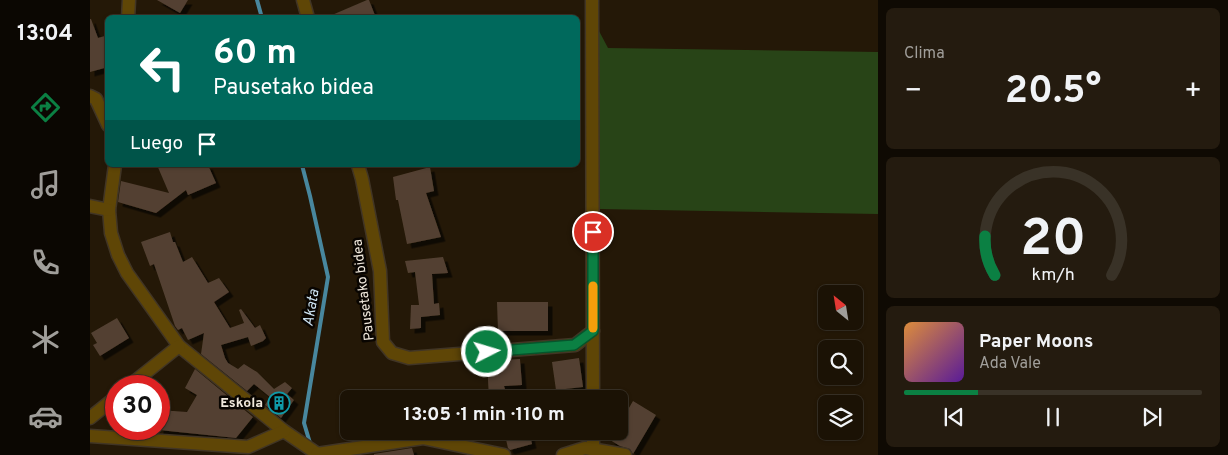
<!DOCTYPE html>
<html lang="es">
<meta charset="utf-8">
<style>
body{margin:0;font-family:Overpass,sans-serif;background:#241b0f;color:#f1f3f6;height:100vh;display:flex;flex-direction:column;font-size:19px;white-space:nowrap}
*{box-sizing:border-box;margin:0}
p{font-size:16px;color:#a09e9a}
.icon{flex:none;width:28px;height:28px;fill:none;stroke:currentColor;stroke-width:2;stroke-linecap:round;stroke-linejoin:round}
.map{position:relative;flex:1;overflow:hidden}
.side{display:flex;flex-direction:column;gap:8px;padding:8px;background:#0f0a03;width:350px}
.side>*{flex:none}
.guide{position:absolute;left:15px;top:15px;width:475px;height:152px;border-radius:8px;box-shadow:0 1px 4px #0004,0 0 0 1px #393227;background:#00695c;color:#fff;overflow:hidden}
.needle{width:32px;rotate:330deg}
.tools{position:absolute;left:728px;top:285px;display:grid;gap:10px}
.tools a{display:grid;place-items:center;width:45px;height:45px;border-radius:8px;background:#1b1205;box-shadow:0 1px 4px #0004,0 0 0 1px #393227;font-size:25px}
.speed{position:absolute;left:15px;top:375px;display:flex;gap:10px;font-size:25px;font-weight:700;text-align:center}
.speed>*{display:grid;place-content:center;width:65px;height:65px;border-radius:50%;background:#1b1205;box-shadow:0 1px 4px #0004,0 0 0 1px #393227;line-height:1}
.speed .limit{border:8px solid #d22;background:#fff;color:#111}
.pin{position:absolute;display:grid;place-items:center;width:42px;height:42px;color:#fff;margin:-21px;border:2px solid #fff;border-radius:50%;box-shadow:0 1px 5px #0007}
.me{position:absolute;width:55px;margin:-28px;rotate:85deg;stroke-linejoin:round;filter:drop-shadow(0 0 4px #0008)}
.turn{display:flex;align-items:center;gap:18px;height:105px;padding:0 25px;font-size:22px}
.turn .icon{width:65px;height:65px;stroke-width:2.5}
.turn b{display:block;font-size:35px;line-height:42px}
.then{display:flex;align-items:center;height:48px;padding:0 25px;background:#0003;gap:10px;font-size:19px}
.big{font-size:38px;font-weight:700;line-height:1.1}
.side .card{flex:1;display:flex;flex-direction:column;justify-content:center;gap:8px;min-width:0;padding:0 18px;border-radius:8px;background:#241b0f}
.side .dial{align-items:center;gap:0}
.dial svg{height:130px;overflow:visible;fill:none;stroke:#393227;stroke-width:7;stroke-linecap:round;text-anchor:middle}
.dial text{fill:#f1f3f6;stroke:none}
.song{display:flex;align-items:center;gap:15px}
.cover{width:60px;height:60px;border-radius:8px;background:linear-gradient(135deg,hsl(30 70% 55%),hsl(270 70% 35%))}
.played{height:5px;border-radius:2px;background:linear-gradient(90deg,#0b8043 25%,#393227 25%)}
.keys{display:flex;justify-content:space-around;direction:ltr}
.heat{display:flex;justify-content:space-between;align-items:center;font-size:28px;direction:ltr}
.trip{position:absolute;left:250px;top:390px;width:288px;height:50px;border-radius:8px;background:#1b1205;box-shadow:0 1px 4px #0004,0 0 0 1px #393227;font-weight:700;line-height:50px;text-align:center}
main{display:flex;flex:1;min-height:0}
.tab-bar{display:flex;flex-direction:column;width:90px;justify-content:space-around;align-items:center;background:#0b0702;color:#a09e9a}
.tab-bar .icon{width:35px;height:35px}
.tab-bar .current{color:#0b8043}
.tab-bar b{font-size:22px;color:#f1f3f6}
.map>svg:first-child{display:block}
.green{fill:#284417}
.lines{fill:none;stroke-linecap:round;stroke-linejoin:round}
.stream{stroke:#48879e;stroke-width:4}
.building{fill:#534132;filter:url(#shadow)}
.minor-casing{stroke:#413525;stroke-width:15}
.minor{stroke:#5f4606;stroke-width:12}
.route-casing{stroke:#07532c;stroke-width:12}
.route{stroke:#0b8043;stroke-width:9}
.slow{stroke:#f59e0b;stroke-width:9}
.labels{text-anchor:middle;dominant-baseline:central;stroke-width:5;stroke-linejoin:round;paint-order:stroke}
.street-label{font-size:14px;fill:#f0e8dc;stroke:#090501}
.poi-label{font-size:14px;font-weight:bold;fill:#f0e8dc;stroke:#090501;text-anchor:end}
.water-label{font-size:15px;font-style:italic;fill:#cee4f2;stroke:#090501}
</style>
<main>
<nav class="tab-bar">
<b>13:04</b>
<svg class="icon current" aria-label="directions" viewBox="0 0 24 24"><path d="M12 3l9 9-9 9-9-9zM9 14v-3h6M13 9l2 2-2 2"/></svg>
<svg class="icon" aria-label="music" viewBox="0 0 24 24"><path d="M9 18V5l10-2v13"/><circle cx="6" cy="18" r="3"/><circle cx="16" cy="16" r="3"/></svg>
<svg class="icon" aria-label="phone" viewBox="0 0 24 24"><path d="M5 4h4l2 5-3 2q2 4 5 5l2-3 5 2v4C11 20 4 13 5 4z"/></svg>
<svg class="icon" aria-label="climate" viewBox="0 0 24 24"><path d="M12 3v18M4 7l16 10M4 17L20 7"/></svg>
<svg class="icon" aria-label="car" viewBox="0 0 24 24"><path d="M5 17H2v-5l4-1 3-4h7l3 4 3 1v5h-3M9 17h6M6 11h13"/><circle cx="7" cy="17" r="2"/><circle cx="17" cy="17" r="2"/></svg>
</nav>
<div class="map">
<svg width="788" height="455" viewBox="0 0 788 455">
<defs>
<filter id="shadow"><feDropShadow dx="4.5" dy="4.5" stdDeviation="0" flood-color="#0009"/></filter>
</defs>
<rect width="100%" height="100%" fill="#241807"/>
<!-- green -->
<path class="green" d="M509,31L518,48L788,52V214L509,209Z"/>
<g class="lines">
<!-- stream -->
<g class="stream">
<path d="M167,0L172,18"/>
<path d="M212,165L220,196L238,277L214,423L220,443"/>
</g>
</g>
<!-- building -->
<g class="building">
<path d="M67,0H98L90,13Z"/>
<path d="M277,0H279L286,18H235Z"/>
<path d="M0,19H1L8,38L18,35V67L0,72Z"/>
<path d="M67,165H118L126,183L98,195L96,190L66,213L28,202L31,181L79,193Z"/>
<path d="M340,167L344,191L336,193L351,237L317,244L308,200H306L303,177Z"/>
<path d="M80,232L83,242H85L93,262L102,257L118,283L129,278L139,292L124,302L140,328L154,323L149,310L151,309L165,328L170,325L176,338L173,341L161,346L158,337L131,345L135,358L138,363L148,369L154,364L167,372L184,389L195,382L202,388L197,394L204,400L191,418L175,405L180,397L164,384L157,391L111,354L114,333L98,340L92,328L88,330L85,326L64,264L60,266L51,242Z"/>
<path d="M353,257L358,273L342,274L344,304L349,303L350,315L331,317V328L320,329L321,305H329L325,272L318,273L315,261Z"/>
<path d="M407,302H458V331H408Z"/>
<path d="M27,318L39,338L10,356L3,345L7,343L1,333Z"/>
<path d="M489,358L493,387L466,390L462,362Z"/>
<path d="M430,359L432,385L414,386L418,399H399L397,361Z"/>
<path d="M105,369L163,417L146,438L69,430V410L97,412L107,395L95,388Z"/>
<path d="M543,401L566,415L543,454L540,449L530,446L520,440L525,431H529V425Z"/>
<path d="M257,431H288L289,436L258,441Z"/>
<path d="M414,431H439L442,444L420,450L418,448Z"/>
<path d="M322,448L324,455H284V454Z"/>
</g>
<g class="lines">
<!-- minor casing -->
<g class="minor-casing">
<g id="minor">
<path d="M213,0L218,18"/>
<path d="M502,0L503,399"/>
<path d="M38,18L39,0"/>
<path d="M0,96L6,99L18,125"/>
<path d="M25,165L19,210L21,233L28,255L37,273L67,315L89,346L194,431L229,455"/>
<path d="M268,165L272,179L290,271L293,342L302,353L319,358L485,345L503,331"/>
<path d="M0,206L19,210"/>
<path d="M39,386L89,346"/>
<path d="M0,418L26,397"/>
<path d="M503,431V450"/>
<path d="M0,436L158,447L194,431"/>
<path d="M227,454L333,438L414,455"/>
<path d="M473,455L495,448L535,455"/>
</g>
</g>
<!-- minor -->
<use href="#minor" class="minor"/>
</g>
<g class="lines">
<!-- route casing -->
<g class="route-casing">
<path id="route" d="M397,352L484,345L503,331V232"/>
</g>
<!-- route -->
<use href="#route" class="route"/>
<!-- slow -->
<path class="slow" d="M503,286V328"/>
</g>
<!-- icons -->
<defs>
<g id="building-ring" transform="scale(1.125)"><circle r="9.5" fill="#090501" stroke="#0f9aa8" stroke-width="1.5"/><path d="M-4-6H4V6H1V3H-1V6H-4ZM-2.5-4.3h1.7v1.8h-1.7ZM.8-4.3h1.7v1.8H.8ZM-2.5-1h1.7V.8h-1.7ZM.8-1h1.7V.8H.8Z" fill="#0f9aa8"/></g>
</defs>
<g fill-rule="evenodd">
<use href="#building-ring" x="189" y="403"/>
</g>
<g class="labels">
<!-- street labels -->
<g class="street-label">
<text transform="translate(274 290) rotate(-97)">Pausetako bidea</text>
</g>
<!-- poi labels -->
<g class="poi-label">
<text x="173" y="403">Eskola</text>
</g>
<!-- water labels -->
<g class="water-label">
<text transform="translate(222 308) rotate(-80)">Akata</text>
</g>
</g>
</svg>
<div class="tools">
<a><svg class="needle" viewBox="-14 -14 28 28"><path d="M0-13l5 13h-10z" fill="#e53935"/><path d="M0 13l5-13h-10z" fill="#a09e9a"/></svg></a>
<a><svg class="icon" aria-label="search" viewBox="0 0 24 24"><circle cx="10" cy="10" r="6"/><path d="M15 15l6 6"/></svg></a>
<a><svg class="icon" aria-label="layers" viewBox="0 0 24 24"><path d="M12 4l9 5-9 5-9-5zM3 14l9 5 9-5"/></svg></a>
</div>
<div class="speed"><div class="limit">30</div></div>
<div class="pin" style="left:503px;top:232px;background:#d93025"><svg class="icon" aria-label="arrive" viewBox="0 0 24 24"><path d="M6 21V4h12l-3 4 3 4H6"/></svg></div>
<svg class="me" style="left:397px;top:352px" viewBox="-20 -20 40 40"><circle r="17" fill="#0b8043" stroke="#fff" stroke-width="3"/><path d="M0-11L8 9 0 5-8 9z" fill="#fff"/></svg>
<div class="trip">13:05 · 1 min · 110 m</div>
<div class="guide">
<div class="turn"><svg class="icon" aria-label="left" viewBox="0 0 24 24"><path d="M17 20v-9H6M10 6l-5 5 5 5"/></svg><div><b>60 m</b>Pausetako bidea</div></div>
<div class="then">Luego<svg class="icon" aria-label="arrive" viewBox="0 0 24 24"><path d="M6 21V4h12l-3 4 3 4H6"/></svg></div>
</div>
</div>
<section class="side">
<div class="card"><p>Clima</p>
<div class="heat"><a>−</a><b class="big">20.5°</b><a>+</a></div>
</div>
<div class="card dial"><svg viewBox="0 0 100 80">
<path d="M14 69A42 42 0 1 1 86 69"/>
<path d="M14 69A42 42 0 0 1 8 45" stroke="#0b8043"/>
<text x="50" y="56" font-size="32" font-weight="700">20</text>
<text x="50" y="72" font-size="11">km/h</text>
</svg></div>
<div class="card">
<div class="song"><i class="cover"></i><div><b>Paper Moons</b><p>Ada Vale</p></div></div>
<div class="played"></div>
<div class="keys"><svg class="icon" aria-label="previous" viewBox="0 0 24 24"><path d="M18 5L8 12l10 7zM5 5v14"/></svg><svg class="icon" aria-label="pause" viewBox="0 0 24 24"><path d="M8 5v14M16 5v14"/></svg><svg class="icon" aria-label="next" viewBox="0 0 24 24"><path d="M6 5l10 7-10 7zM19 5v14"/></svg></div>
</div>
</section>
</main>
